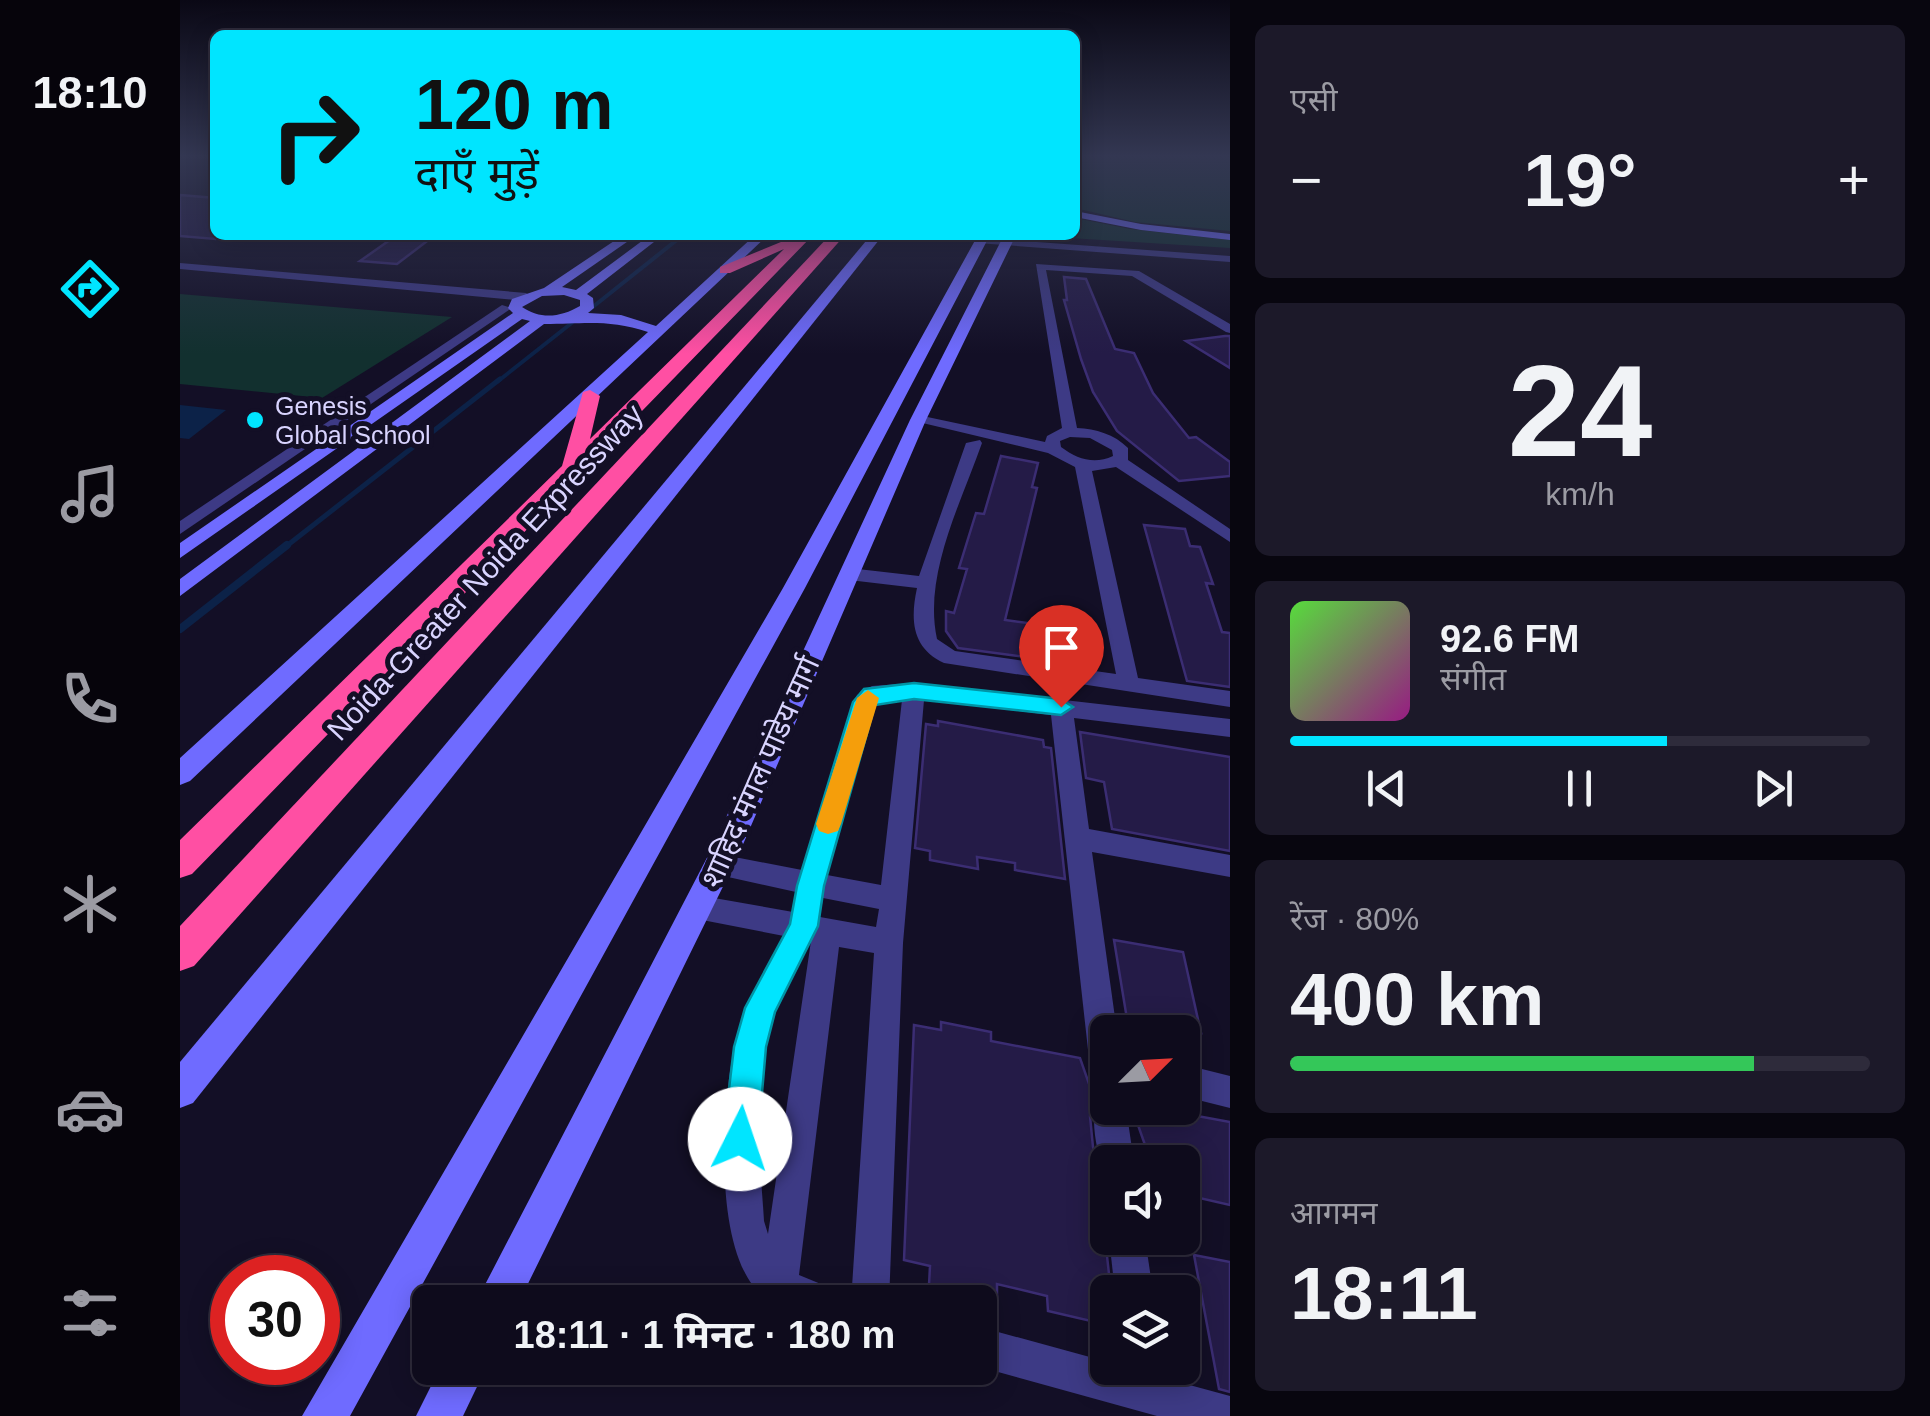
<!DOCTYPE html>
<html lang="hi">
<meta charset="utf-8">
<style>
body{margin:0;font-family:Arial,"Noto Sans Devanagari",sans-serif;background:#1c1929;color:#f1f3f6;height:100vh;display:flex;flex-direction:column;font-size:38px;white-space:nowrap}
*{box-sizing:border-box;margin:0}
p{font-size:32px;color:#9b9ba3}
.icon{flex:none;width:55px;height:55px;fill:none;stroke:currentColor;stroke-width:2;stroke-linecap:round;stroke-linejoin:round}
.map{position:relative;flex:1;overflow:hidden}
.panel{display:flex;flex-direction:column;gap:25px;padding:25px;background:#08060f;width:700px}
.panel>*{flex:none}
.banner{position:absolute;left:30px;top:30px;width:870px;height:210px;border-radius:15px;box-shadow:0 5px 25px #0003,0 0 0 2px #2e2b3b;background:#00e5ff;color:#111;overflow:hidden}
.needle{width:65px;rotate:66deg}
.tools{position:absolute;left:910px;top:1015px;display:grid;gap:20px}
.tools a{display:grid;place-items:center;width:110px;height:110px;border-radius:15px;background:#0e0b1c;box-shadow:0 5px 25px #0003,0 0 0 2px #2e2b3b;font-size:50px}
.speed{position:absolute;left:30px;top:1255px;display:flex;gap:20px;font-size:50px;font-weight:700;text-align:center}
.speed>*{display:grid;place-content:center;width:130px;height:130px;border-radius:50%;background:#0e0b1c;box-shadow:0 5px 25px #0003,0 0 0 2px #2e2b3b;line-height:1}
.speed .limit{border:15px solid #d22;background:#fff;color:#111}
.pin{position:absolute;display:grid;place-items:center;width:85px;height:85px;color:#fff;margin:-102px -42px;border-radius:50% 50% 50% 0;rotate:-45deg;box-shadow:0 0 10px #0007}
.pin .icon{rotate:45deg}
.me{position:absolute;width:110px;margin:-55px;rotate:4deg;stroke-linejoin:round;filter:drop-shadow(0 0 8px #0008)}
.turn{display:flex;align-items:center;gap:35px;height:210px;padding:0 40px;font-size:45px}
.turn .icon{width:130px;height:130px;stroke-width:2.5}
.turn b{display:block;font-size:70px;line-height:85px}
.big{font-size:75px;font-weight:700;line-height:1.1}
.panel .tile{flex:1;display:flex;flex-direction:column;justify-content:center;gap:15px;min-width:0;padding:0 35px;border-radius:15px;background:#1c1929}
.panel .dial{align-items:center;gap:0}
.dial b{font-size:130px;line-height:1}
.song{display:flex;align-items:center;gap:30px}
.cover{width:120px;height:120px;border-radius:15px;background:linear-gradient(135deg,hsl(110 70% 55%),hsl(310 70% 35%))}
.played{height:10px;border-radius:5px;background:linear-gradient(90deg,#00e5ff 65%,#2e2b3b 65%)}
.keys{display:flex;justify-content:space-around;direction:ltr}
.heat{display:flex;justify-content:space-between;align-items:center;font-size:55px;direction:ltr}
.charge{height:15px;border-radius:8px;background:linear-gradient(90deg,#34c759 80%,#2e2b3b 0)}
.trip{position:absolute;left:232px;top:1285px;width:585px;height:100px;border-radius:15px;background:#0e0b1c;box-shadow:0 5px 25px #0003,0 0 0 2px #2e2b3b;font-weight:700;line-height:100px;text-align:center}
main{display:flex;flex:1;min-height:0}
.tab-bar{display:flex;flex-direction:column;width:180px;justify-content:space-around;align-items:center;background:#06040b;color:#9b9ba3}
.tab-bar .icon{width:70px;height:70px}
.tab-bar .active{color:#00e5ff}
.tab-bar b{font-size:45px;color:#f1f3f6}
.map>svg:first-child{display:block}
.green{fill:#12302f}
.water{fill:#0c2248}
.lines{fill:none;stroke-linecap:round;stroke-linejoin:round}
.stream-far2{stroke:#0c2248;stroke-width:4}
.stream-far1{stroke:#0c2248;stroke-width:5}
.stream{stroke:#0c2248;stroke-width:8}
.building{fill:#241b47;stroke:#3b2d73;stroke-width:2.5}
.street{fill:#3d3a85;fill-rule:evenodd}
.secondary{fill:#6f6bff;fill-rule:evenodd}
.highway{fill:#ff4fa3;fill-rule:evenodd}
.route{fill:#00e5ff;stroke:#0095a6;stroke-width:2.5}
.slow{fill:#f59e0b}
.poi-dot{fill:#00e5ff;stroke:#130f26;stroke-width:4}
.labels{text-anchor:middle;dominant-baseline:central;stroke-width:10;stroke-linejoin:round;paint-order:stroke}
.far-poi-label{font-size:25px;fill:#d9d4ff;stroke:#130f26;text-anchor:start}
.street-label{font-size:30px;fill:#d9d4ff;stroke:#130f26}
</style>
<main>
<nav class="tab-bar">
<b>18:10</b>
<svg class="icon active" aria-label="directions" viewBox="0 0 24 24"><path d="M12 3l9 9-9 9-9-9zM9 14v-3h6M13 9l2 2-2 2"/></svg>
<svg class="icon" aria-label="music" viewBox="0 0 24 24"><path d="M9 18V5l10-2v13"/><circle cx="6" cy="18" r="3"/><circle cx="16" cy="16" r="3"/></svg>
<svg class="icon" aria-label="phone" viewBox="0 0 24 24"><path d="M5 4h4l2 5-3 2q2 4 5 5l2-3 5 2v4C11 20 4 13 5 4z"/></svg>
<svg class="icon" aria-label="climate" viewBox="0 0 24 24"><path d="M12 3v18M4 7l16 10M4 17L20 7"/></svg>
<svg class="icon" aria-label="car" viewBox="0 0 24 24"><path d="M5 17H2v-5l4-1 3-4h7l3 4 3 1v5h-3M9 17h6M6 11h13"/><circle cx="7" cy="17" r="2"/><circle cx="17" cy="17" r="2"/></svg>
<svg class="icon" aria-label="filters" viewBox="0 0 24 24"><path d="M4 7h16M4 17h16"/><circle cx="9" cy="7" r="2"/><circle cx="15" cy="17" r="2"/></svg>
</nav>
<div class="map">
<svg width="1050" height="1416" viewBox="0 0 1050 1416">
<rect width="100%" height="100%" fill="#130f26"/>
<!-- green -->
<g class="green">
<path d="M897,156H1050V231L955,222L895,208Z"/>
<path d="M895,218L950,229L1050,240V248L858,236L895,235Z"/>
<path d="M0,294L272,317L142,398L0,384Z"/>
</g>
<!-- water -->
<path class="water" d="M0,405L46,410L9,439L0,438Z"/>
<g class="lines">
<!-- stream-far2 -->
<g class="stream-far2">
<path d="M409,310L503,235"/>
<path d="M317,382L398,318"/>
</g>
<!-- stream-far1 -->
<path class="stream-far1" d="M104,548L320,379"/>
<!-- stream -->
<path class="stream" d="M0,629L107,545"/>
</g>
<!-- building -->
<g class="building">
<path d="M0,195L35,198V239L0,236Z"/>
<path d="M217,235H255L217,264L180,261Z"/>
<path d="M884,277L906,279L935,349L954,353L973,393L1009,438L1016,437L1050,462V476L999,481L937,431L913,392L901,359L884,300H887Z"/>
<path d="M1050,336V368L1006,341L1045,336Z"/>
<path d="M821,456L858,463L852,487L857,488L825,620L909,631L914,666L778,648L766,631V611L774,613L787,569L779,568L796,513L804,514Z"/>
<path d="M964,525L1005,529L1010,546L1020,547L1033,584L1026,583L1042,632L1050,633V687L1007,681Z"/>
<path d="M758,721L863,740L864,747L871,748L885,879L835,870V863L797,857L798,869L750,860V851L735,848L746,724L758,726Z"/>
<path d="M900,732L1050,757V851L932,829L924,782L906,778Z"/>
<path d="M934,940L1003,952L1021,1033L947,1019Z"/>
<path d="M761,1022L811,1032V1041L900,1058L914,1098L910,1116L913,1147L921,1175L928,1178L925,1238L931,1292H928V1325L868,1311L867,1296L817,1284V1302L749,1285L750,1266L724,1260L734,1025L761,1030Z"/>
<path d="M952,1108H974L1050,1122V1205L1002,1194V1162H971Z"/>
<path d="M1014,1255L1050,1262V1392L1039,1389Z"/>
</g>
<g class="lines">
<!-- street -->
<g class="street">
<path d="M801,238L1050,256V262L797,243Z"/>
<path d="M0,263L346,293L352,297L346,301L0,269Z"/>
<path d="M856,264L959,271L1050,324V333L1046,332L952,276L866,270L897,428C916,429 934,434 948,448V460L1050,529V542L936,467L912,471L958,678L1050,691V707L764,663C732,648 730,620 737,588L669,580L659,574L669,568L739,576L786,443L800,440L802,443C781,503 743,575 757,639L775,651L936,674L895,467L868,453L730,420L738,415L865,442L867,436L882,428ZM890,437L910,438L932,450L933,456C914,465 897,459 881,447L880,441Z"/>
<path d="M322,305L332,308L0,534V521Z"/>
<path d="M734,683L1050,719V737L894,718L909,829L1050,855V877L912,852L937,1032H928V1108H946L954,1162H928V1175L925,1174C917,1154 909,1118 918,1098L912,1086L871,715L744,700L723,943L709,1302H671L694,953L659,947L619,1275L653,1289L659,1302H594C529,1276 541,1097 556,1041C567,1003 585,971 604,936L517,919L507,916L503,907L507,898L517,895L613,912L616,892L530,873L526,865L530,857L539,854L622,870L677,695L692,686ZM722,700L701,885L647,875L695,704ZM643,898L699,909L696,927L640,917ZM631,941L588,1234L584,1221C580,1153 569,1077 595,1011C605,987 620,964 631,941Z"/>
<path d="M1002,1064L1050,1076V1108L1002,1096Z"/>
<path d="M929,1238H965L973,1292H935Z"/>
<path d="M800,1327L928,1362V1368H947L1050,1396V1416H977L800,1367Z"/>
</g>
<!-- secondary -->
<g class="secondary">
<path d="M895,211L961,224L1050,234V240L961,230L895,217Z"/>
<path d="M443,235H457L382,287L396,290L470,235H483L407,294L413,298L414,308L408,313L441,315L476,326L575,235H588L10,781L0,785V758L468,332C429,319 404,324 364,324L0,596V579L350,321L342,319L0,558V543L333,313L328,308L332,299L364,288ZM384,295L400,300V306C381,317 361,320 342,307L362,296Z"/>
<path d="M691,235H703L13,1103L0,1108V1062Z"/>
<path d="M798,235H810L625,588L170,1416H122L603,588Z"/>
<path d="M824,235H836L746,420L558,856L339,1302H296L531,850L730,420Z"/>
<path d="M260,1368H306L283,1416H236Z"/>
</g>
<!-- highway -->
<g class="highway">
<path d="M618,235H633L12,874L0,878V840L382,466L403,392L410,390L420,396L410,439L604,249L550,273H540V267Z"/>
<path d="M650,235H665L14,966L0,971V926Z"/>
</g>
</g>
<!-- sky -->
<linearGradient id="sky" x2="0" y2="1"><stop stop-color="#0a0815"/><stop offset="0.44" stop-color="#333752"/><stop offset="1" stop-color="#333752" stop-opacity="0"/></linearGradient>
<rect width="1050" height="354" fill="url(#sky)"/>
<!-- route -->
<path class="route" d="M734,683L881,699L893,707L881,715L734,699L695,705L644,886L638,926L595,1012L586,1047L578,1139L573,1151L560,1156L548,1151L543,1139L554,1047L565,1008L610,924L617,886L673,702L684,689Z"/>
<!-- slow -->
<path class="slow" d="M688,690L699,698L661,824L658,831L648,834L639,831L636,824L677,698Z"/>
<!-- markers -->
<circle class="poi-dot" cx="75" cy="420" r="10"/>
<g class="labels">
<!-- far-poi labels -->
<g class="far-poi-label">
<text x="95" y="406">Genesis<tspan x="95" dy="29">Global School</tspan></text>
</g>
<!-- street labels -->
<g class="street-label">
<text transform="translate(305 572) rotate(-47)">Noida-Greater Noida Expressway</text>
<text transform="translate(580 772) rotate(-66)">शाहिद मंगल पांडेय मार्ग</text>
</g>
</g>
</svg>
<div class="tools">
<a><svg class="needle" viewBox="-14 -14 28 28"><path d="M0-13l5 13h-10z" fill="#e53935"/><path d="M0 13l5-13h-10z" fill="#9b9ba3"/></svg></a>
<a><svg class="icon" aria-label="sound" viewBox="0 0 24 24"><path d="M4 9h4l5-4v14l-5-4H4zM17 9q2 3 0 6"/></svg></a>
<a><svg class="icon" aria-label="layers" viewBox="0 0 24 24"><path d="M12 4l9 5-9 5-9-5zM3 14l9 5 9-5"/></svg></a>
</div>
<div class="speed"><div class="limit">30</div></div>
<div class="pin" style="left:881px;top:707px;background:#d93025"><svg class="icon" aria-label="arrive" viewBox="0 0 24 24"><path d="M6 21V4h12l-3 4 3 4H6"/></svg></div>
<svg class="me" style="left:560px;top:1139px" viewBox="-20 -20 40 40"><circle r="19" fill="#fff"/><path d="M0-13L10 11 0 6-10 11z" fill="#00e5ff"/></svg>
<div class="trip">18:11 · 1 मिनट · 180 m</div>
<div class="banner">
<div class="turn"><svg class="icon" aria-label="right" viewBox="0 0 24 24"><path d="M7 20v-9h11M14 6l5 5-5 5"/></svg><div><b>120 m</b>दाएँ मुड़ें</div></div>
</div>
</div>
<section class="panel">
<div class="tile"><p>एसी</p>
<div class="heat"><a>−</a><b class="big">19°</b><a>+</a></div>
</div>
<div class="tile dial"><b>24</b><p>km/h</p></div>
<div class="tile">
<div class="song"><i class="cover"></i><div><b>92.6 FM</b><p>संगीत</p></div></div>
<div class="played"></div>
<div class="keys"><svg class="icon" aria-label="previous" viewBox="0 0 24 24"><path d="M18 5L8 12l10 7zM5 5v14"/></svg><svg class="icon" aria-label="pause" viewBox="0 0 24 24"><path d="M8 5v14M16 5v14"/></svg><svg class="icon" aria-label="next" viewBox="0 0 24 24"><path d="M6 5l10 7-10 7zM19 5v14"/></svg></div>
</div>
<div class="tile"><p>रेंज · 80%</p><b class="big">400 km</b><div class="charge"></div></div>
<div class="tile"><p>आगमन</p><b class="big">18:11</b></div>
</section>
</main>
